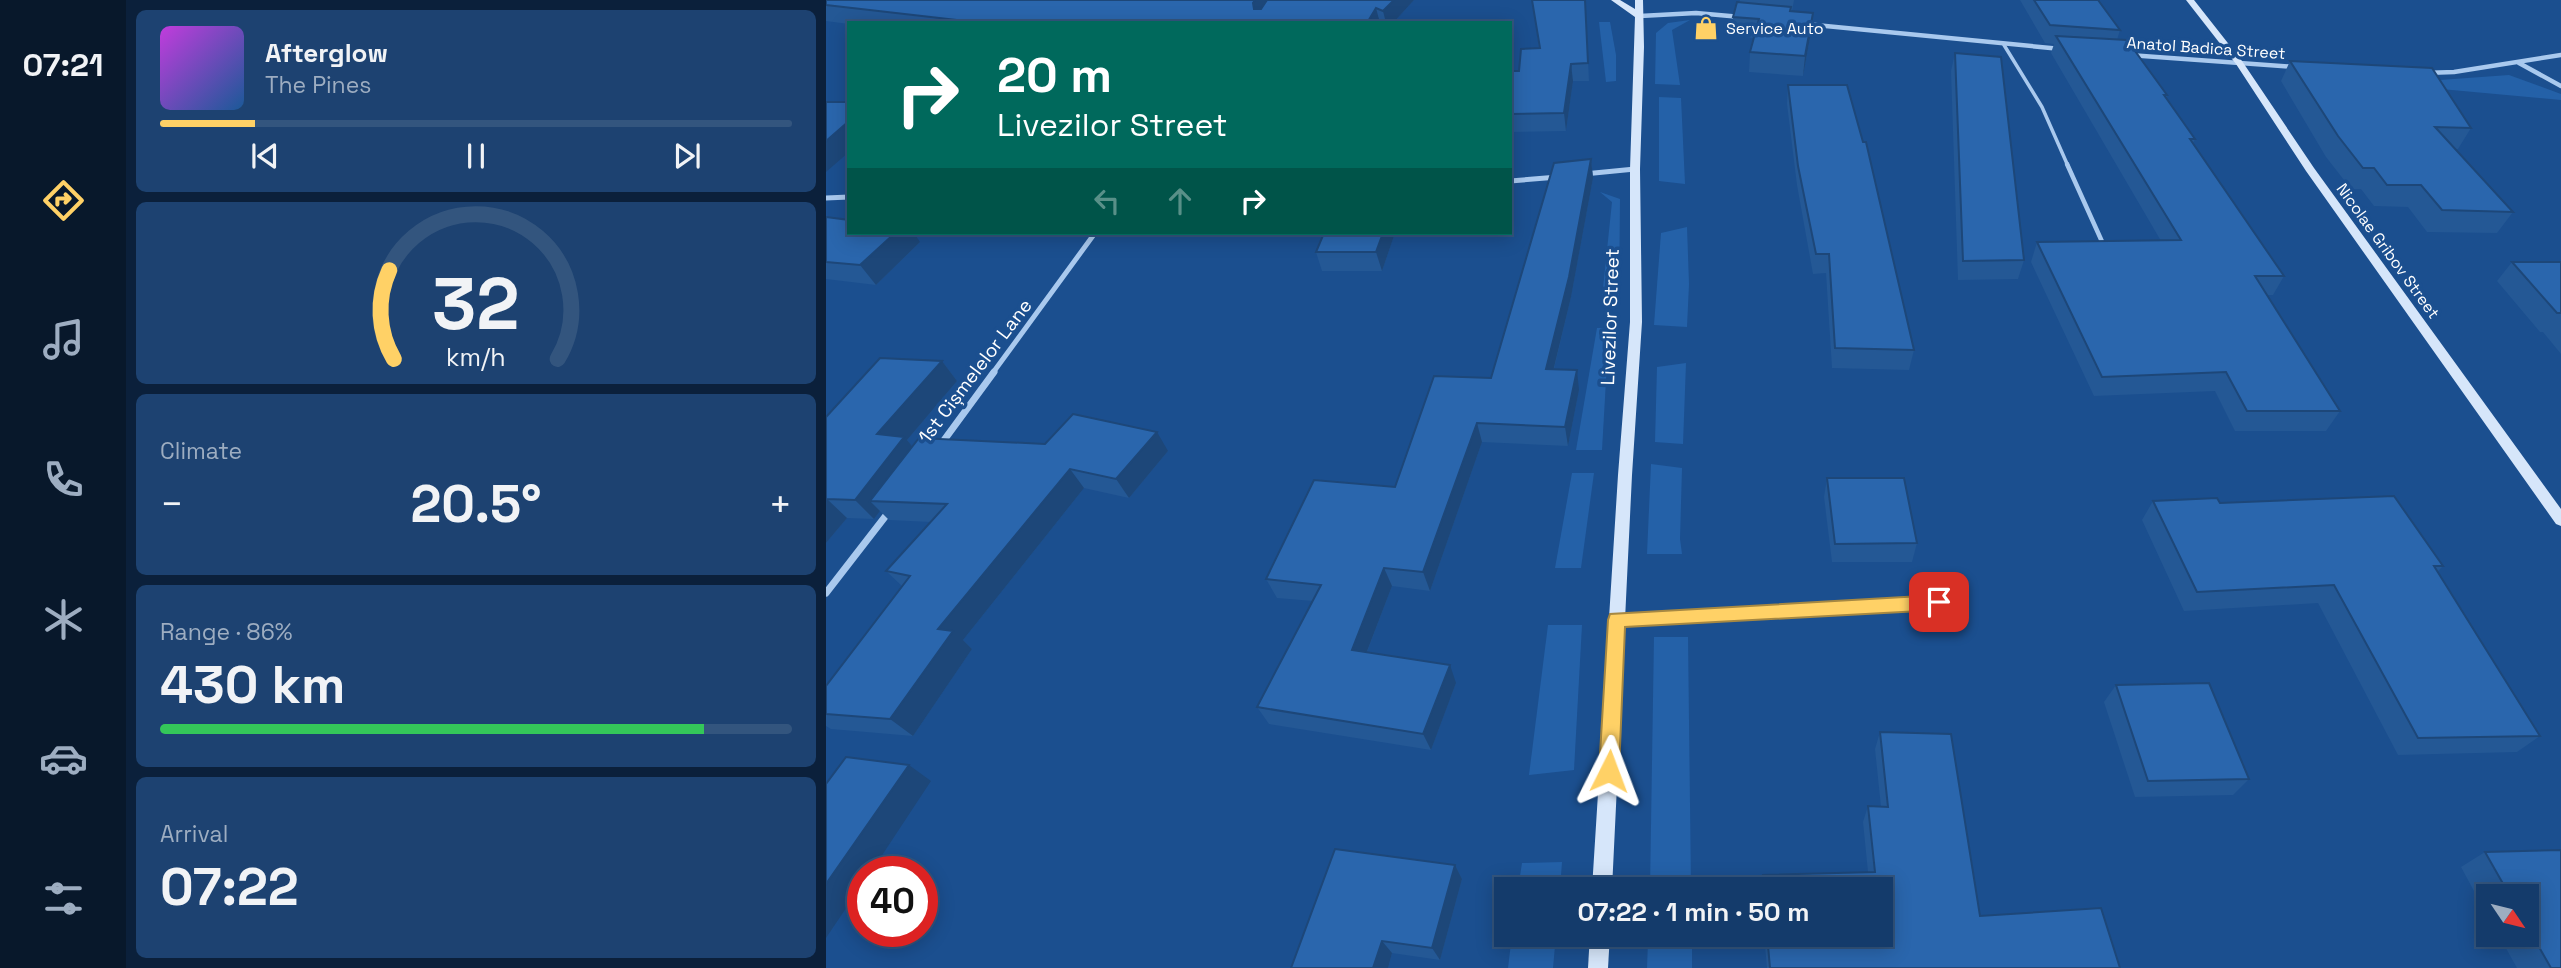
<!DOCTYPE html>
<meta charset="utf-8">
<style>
body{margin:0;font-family:"Space Grotesk",sans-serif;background:#1d4271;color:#f1f3f6;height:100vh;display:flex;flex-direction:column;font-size:26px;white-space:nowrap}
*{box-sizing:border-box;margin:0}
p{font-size:23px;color:#9dadc1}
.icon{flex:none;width:38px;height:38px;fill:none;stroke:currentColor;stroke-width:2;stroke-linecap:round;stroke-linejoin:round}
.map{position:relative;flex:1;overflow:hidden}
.drawer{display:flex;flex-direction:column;gap:10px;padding:10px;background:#0b203b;width:700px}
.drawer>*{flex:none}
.hud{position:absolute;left:21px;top:21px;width:665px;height:214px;border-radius:0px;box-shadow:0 4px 18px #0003,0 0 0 2px #33557e;background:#00695c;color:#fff;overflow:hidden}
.needle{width:46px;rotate:125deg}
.buttons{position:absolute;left:1650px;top:884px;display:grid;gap:14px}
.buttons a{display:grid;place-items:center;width:63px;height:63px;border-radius:0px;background:#143b6b;box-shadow:0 4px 18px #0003,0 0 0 2px #33557e;font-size:35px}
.speed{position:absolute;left:21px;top:856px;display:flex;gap:14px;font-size:35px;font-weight:700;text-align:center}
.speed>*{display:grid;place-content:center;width:91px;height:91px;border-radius:50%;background:#143b6b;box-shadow:0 4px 18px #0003,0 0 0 2px #33557e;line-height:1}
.speed .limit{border:10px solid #d22;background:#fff;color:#111}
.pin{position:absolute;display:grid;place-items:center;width:60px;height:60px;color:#fff;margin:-30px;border-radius:14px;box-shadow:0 4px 10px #0006}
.me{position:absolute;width:77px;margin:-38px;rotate:3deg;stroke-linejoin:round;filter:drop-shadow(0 0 5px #0008)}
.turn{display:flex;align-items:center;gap:24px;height:147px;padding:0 35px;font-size:32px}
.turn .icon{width:91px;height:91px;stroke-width:2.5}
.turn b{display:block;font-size:49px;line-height:60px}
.lanes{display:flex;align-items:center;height:66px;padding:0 35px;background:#0003;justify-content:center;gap:35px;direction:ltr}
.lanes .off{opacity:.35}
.big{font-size:52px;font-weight:700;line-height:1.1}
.drawer .widget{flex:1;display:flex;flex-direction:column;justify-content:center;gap:10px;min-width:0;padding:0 24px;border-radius:10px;background:#1d4271}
.drawer .dial{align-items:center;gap:0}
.dial svg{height:182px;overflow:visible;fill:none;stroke:#33557e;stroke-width:7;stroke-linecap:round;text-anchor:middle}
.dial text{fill:#f1f3f6;stroke:none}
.song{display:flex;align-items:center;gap:21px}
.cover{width:84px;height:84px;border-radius:10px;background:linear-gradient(135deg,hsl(290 70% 55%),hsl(210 70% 35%))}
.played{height:7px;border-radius:4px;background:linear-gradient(90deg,#ffd166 15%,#33557e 15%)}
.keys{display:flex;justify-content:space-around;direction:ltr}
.heat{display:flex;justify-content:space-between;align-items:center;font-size:38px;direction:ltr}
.charge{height:10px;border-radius:5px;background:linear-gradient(90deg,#34c759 86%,#33557e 0)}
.trip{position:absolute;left:668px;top:877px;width:399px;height:70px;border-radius:0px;background:#143b6b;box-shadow:0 4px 18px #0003,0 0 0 2px #33557e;font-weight:700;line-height:70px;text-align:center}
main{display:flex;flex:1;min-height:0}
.tabs{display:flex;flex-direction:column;width:126px;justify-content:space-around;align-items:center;background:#08182b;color:#9dadc1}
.tabs .icon{width:49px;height:49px}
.tabs .on{color:#ffd166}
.tabs b{font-size:32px;color:#f1f3f6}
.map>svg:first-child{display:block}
.green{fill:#2461a8}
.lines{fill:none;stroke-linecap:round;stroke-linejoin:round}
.lane-far2{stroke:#a9c9ee;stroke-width:3.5}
.lane-far1{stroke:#a9c9ee;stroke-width:4.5}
.lane{stroke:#a9c9ee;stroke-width:5}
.street-far2{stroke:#a9c9ee;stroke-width:4.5}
.street-far1{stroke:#a9c9ee;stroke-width:5}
.street{stroke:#a9c9ee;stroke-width:7}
.secondary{fill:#d6e6fa;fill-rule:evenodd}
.wall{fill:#245895}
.shaded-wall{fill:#1d4779}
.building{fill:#2a66ad;stroke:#1d4779;stroke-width:2}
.route{fill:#ffd166;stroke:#a68842;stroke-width:2}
.labels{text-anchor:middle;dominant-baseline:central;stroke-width:7;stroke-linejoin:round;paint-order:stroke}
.far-poi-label{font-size:16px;fill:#fff;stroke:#1b4f8f;text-anchor:start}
.far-street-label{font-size:16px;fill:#fff;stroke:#1b4f8f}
.street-label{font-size:19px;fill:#fff;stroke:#1b4f8f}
</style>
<main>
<nav class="tabs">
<b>07:21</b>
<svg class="icon on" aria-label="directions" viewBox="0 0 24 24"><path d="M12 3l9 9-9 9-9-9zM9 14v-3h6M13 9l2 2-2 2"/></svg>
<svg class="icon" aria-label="music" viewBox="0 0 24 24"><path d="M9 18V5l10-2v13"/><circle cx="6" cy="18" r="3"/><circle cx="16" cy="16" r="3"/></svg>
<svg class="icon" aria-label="phone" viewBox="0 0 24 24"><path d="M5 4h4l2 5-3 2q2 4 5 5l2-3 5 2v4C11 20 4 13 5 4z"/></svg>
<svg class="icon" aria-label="climate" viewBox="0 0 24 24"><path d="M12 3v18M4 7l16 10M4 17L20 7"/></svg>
<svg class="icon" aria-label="car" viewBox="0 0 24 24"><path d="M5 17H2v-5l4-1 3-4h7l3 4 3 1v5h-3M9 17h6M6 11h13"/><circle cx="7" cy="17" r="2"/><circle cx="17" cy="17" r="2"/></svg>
<svg class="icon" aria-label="filters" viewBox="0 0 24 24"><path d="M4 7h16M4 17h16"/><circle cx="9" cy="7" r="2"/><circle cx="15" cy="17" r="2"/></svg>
</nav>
<section class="drawer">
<div class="widget">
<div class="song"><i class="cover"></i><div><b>Afterglow</b><p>The Pines</p></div></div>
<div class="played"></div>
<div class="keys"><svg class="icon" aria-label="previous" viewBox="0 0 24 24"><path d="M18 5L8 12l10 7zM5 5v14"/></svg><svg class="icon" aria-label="pause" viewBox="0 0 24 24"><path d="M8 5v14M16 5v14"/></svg><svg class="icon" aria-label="next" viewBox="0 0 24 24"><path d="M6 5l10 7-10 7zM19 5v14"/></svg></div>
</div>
<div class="widget dial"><svg viewBox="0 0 100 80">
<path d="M14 69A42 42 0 1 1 86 69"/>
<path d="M14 69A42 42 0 0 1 12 30" stroke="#ffd166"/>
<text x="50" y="56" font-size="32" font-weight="700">32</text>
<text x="50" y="72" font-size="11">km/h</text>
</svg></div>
<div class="widget"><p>Climate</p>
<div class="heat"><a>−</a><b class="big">20.5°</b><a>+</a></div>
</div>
<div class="widget"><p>Range · 86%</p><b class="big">430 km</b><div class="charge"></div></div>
<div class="widget"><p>Arrival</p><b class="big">07:22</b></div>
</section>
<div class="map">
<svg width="1735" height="968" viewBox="0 0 1735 968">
<rect width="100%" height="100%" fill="#1b4f8f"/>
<!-- green -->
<g class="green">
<path d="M864,20L846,30L854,85L829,84L830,33L842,23Z"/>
<path d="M773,22H784L790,55V81L780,82Z"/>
<path d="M1683,75L1735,94V100L1593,87L1600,81Z"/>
<path d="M833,97L855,98L859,184L833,181Z"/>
<path d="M774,192L794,199L793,298H776L786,202Z"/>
<path d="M861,227L863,284L861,327L828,325L835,233Z"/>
<path d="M771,328H783L776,450H750Z"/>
<path d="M860,363L857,444L829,442L831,367Z"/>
<path d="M825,464L856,468L854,539L856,554H821Z"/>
<path d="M746,473H768L755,568H729Z"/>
<path d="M722,625H756L748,770L703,775Z"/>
<path d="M828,637H862L865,889H824Z"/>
<path d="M736,862L734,889H692L696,863Z"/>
<path d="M686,935H730L727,968H682Z"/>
<path d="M822,941L866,943V968H821Z"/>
</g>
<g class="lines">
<!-- lane-far2 -->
<path class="lane-far2" d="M1178,45L1216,107L1242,166"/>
<!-- lane-far1 -->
<path class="lane-far1" d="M1241,164L1278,246"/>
<!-- lane -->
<path class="lane" d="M794,619L1113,602"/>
<!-- street-far2 -->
<g class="street-far2">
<path d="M814,16L870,13L915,17"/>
<path d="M979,24L1235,49"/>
<path d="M1303,55L1469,67"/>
<path d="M1693,63L1735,86"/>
<path d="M1599,73L1628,72L1735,55"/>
</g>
<!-- street-far1 -->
<g class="street-far1">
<path d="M758,174L809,169"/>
<path d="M684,181L732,177"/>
<path d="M0,198L23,197"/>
<path d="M166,374L269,233"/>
</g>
<!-- street -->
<g class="street">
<path d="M113,447L168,372"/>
<path d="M0,593L65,509"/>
</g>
<!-- secondary -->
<g class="secondary">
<path d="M785,0H794L809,9V0H817L818,47L814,169L816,322L806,475L786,889H766L792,475L804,322V169L809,17Z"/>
<path d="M1360,0H1368L1416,61L1488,168L1735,509V526L1730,524L1480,171L1410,64Z"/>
<path d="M764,934H784L782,968H762Z"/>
</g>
</g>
<!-- wall -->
<g class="wall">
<path d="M0,0H588L567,23H23V24L0,21Z"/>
<path d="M706,0H759L763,81H747L740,131L684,132V71H693L713,48Z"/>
<path d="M914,0H968L966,11L987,13L985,32L977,76L923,72L924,52L928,38L907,36V17Z"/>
<path d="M1194,0H1272L1294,30L1291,40L1341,95L1340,99L1369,139L1367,143L1458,276L1447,295H1440L1514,411L1500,431H1409L1389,391L1268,396L1205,262L1211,242L1335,241L1225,53L1228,44L1219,43Z"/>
<path d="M1129,53L1198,260L1192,279L1132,280L1125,71Z"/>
<path d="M1464,61L1645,128L1632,149H1629L1687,212L1671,233L1601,232L1582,207L1548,206L1535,189H1525L1500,157L1455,81Z"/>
<path d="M962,85L1088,350L1083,370L1006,368L1000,273L987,274L971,185L961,104Z"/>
<path d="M765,159L767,178L745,297L728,369L753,390L742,446L656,442L604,591L566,586L541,652L630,683L605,750L443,724L431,707L487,601L451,598L440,579L569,487L665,378Z"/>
<path d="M0,217L94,242L50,285L0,279Z"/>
<path d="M569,233L556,271H496L490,252Z"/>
<path d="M1686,262H1735V354L1717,332H1714L1671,281Z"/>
<path d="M116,361L131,381L81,440L86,446L342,451L303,498L258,488L137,640L146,649L87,736L5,729L0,726V686L76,586L60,571L105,522L63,520L54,511L48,519L21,518L0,543V417Z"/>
<path d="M1001,478L1091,543L1086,562H1006L998,497Z"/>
<path d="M1327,501L1394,503L1617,566L1611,572L1714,736L1691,752L1572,755L1492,603L1358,611L1316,520Z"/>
<path d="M1290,685L1423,779L1407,795L1309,797L1278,702Z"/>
<path d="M1054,732L1154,916L1294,968H941L938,934H1055V889H935L937,875L1042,872L1037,822L1042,806L1055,807L1049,749Z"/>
<path d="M1735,850V968H1691L1672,934H1701V896H1662V917L1635,867L1659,852Z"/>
<path d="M629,865L636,879L614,960L566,953L562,968H465Z"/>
</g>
<!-- shaded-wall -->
<g class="shaded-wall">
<path d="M429,0H446L433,20L428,9L427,3Z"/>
<path d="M568,0H588L567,23H560L557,11Z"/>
<path d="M550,8L554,23H541Z"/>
<path d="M987,13L985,32L977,76L979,56Z"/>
<path d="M745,64L747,81L740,131L738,113Z"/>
<path d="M23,121V152L0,172V141Z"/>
<path d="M765,159L767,178L745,297L723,388L720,369Z"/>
<path d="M69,233H88L94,242L50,285L34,265Z"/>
<path d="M557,233H569L556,271L550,252Z"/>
<path d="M116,361L131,381L81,440L95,457L44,501L54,511L48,519L29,500L51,434Z"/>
<path d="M751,370L753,390L742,446L739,427Z"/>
<path d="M651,423L656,442L604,591L597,572Z"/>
<path d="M331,432L342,451L303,498L290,479Z"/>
<path d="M244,469L258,488L137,640L146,649L87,736L64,719L112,629Z"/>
<path d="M1,499L21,518L0,543V500Z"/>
<path d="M558,568L566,586L535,667L526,650Z"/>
<path d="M624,665L630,683L605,750L597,734Z"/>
<path d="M83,765L105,781L45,872H37V883L0,938V884Z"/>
<path d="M629,865L636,879L614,960L606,948Z"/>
<path d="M556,941L566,953L562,968H547Z"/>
</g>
<!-- building -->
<g class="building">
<path d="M0,0H429L427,3L428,9H435L441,0H568L557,11L550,8L541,23H157L0,5Z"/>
<path d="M706,0H759L762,63L745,64L738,113L684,114V71H693L695,49L714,48Z"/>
<path d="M1208,0H1272L1294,30L1224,25Z"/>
<path d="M911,2L965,7L964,11L987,13L979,56L924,52L933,19L907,17Z"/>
<path d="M1230,36L1301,40L1341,95H1338L1369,139H1364L1458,276H1429L1514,411H1421L1400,372L1276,377L1211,242L1355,240Z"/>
<path d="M1129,53L1175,57L1198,260L1137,261Z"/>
<path d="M1464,61L1606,68L1645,128L1609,127L1687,212L1616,210L1595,185H1561L1548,168H1537L1512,136Z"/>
<path d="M962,85H1021L1037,142H1040L1088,350L1009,348L1003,254H990L972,166Z"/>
<path d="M0,102H23V121L0,141Z"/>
<path d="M765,159L743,277L720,369L751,370L739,427L651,423L597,572L558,568L526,650L624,665L597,734L431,707L495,585L440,579L488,480L569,487L608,376L665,378L728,163Z"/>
<path d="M0,217L23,220V233H69L34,265L0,262Z"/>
<path d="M498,233H557L550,252H490Z"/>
<path d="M1686,262H1735V313H1731Z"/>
<path d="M54,358L116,361L51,434L78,437L29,500L1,499L0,500V417Z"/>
<path d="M247,414L331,432L290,479L244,469L112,629L127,631L64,719L0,714V686L84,576L60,571L121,504L44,501L93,438L219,444Z"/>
<path d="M1001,478H1078L1091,543L1009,544Z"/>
<path d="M1568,496L1617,566H1608L1714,736L1592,738L1508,585L1371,592L1327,501L1391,498L1394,503Z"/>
<path d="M1383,683L1423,779L1322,781L1290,685Z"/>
<path d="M1054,732L1125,734L1154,916L1275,908L1294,968H944L941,934H1055V889H938L937,875L1049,872L1042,806L1062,807Z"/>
<path d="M20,757L83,765L0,884V784Z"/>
<path d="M509,849L629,865L606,948L556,941L547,968H465Z"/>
<path d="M1735,850V968H1725L1701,926V896H1684L1659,852Z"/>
</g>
<!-- route -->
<path class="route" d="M1113,595L1119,597L1122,602L1119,607L1113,610L799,627L793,771L790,778L783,781L776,778L773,771L782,620L784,614Z"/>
<!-- icons -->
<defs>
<g id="shop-bare" transform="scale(1.89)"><path d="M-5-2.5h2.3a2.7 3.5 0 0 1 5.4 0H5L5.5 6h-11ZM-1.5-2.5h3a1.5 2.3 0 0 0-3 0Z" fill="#ffd166" stroke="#1b4f8f" stroke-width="2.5" paint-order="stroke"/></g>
</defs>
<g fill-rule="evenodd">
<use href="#shop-bare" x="880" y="28"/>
</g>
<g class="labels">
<!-- far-poi labels -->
<g class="far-poi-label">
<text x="900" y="28">Service Auto</text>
</g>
<!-- far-street labels -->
<g class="far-street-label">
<text transform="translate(1380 48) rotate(4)">Anatol Badica Street</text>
<text transform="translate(1562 251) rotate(54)">Nicolae Gribov Street</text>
</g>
<!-- street labels -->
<g class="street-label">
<text transform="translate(784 317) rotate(-88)">Livezilor Street</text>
<text transform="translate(149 371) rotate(-53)">1st Cișmelelor Lane</text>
</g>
</g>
</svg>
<div class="buttons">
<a><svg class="needle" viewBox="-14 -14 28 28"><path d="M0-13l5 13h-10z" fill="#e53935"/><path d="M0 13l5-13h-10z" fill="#9dadc1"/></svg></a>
</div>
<div class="speed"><div class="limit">40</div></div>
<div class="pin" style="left:1113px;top:602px;background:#d93025"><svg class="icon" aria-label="arrive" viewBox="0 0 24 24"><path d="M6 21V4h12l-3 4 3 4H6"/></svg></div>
<svg class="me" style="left:783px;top:771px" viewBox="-20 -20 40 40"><path d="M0-17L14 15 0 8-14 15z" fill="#ffd166" stroke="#fff" stroke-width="4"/></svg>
<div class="trip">07:22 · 1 min · 50 m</div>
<div class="hud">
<div class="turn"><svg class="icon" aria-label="right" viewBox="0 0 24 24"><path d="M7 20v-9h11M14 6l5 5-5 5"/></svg><div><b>20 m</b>Livezilor Street</div></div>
<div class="lanes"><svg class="icon off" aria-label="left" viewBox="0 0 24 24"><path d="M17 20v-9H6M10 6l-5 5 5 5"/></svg><svg class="icon off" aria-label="ahead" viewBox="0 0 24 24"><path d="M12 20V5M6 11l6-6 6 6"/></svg><svg class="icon" aria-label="right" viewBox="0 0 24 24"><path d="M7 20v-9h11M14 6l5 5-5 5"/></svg></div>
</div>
</div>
</main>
